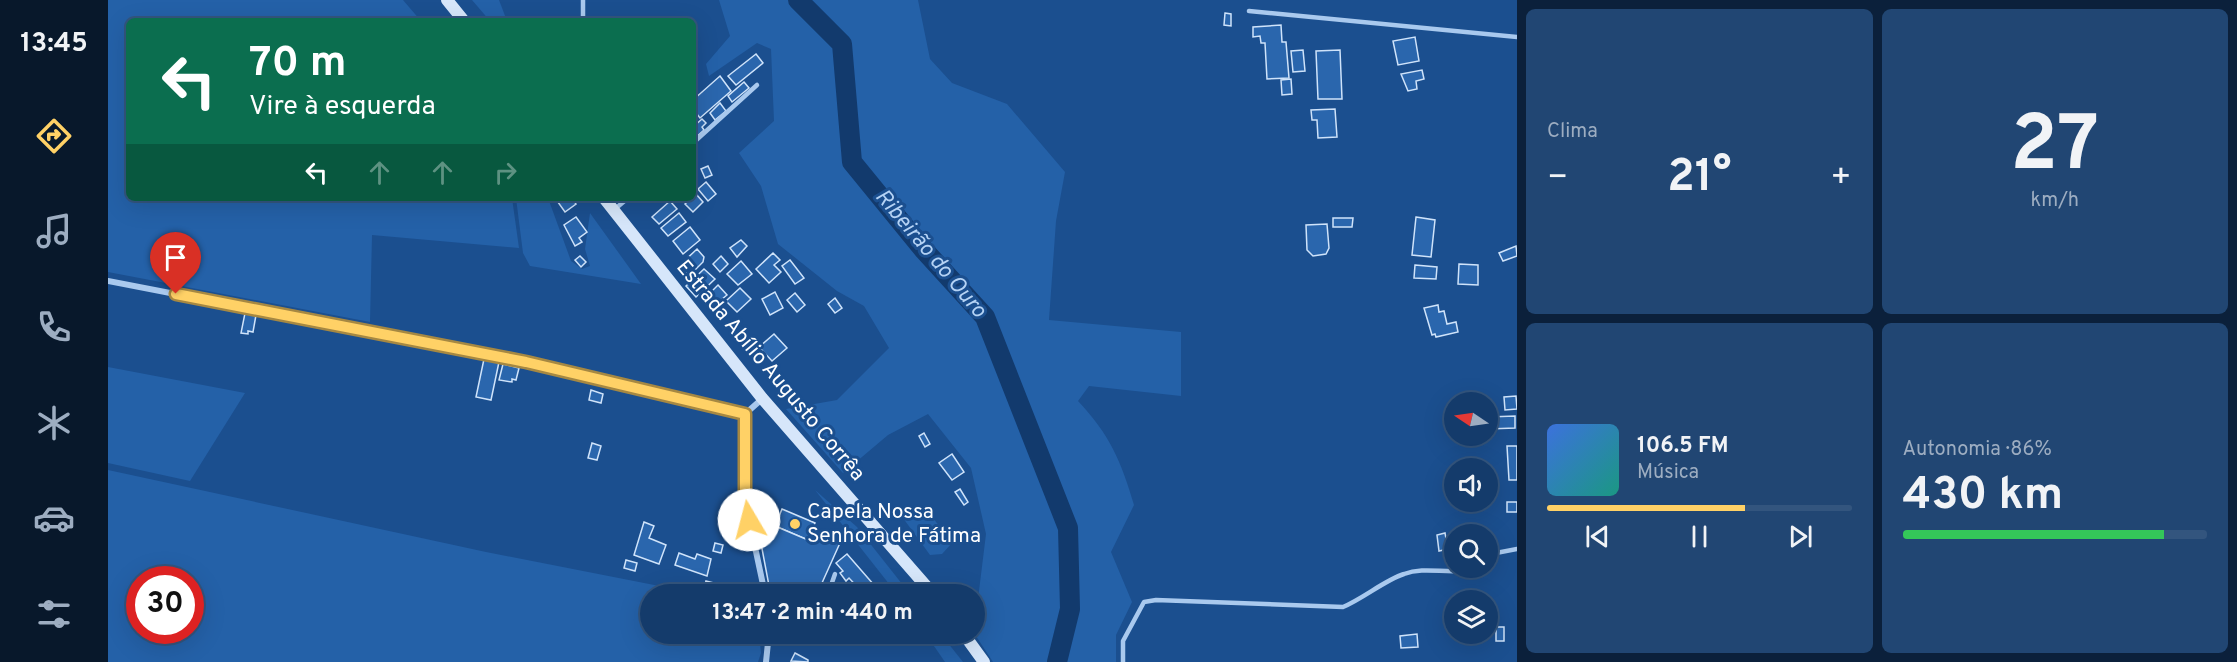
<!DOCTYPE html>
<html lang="pt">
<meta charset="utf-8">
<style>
body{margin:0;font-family:Overpass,sans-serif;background:#214673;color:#f1f3f6;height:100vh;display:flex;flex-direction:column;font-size:22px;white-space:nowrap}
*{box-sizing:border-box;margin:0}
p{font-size:20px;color:#9dadc1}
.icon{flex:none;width:33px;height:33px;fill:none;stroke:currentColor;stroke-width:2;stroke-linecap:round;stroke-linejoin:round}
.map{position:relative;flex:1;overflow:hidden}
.panel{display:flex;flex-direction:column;gap:9px;padding:9px;background:#0b203b;width:720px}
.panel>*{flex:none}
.top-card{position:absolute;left:18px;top:18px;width:570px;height:183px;border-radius:9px;box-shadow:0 6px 24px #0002,0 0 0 2px #33557e;background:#0b6e4f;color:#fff;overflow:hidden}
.needle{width:39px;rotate:283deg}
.buttons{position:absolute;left:1336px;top:392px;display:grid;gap:12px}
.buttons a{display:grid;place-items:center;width:54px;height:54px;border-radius:50%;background:#143b6b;box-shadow:0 6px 24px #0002,0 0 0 2px #33557e;font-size:30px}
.speed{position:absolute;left:18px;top:566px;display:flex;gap:12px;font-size:30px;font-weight:700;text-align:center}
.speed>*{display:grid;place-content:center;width:78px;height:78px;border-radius:50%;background:#143b6b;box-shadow:0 6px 24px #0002,0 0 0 2px #33557e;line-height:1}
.speed .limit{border:9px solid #d22;background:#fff;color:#111}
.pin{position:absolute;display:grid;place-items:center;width:51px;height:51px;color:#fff;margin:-62px -26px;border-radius:50% 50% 50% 0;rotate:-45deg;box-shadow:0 0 6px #0007}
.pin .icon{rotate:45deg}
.me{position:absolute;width:66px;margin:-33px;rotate:352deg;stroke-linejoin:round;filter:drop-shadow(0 0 4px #0008)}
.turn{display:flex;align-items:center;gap:21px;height:126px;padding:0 24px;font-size:27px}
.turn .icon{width:78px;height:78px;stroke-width:2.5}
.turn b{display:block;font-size:42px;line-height:51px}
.lanes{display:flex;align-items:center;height:57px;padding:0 24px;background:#0003;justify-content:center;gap:30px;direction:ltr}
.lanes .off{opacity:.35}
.big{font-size:45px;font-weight:700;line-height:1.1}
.panel .widget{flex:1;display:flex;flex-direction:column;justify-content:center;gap:9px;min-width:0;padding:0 21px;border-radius:9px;background:#214673}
.panel .dial{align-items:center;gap:0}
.dial b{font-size:78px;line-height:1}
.song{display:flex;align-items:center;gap:18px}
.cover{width:72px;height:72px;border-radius:9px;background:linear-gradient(135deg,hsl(220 70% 55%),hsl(170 70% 35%))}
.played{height:6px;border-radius:3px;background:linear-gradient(90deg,#ffd166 65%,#33557e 65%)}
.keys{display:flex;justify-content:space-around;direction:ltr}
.heat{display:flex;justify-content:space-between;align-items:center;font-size:33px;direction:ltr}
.charge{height:9px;border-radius:4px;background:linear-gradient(90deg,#34c759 86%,#33557e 0)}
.panel .tiles{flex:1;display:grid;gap:9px;grid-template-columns:repeat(2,1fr)}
.trip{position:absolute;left:532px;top:584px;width:345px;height:60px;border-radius:30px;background:#143b6b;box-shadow:0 6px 24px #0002,0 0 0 2px #33557e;font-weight:700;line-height:60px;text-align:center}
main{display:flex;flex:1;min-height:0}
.menu{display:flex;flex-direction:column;width:108px;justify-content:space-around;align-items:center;background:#08182b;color:#9dadc1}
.menu .icon{width:42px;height:42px}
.menu .on{color:#ffd166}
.menu b{font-size:27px;color:#f1f3f6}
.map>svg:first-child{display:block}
.green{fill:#2461a8;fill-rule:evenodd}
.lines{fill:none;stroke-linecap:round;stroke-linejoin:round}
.river{stroke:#123a6d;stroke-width:20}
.building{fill:#2a66ad;stroke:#cfe3fa;stroke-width:1.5}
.service{stroke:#a9c9ee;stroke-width:4.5}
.minor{stroke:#a9c9ee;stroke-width:6}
.secondary{stroke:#d6e6fa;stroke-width:12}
.route-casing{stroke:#a68842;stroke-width:15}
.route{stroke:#ffd166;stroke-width:10}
.poi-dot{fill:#ffd166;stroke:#1b4f8f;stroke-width:2}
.labels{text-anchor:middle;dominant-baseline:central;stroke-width:6;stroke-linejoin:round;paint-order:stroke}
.street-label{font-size:21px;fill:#fff;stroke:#1b4f8f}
.poi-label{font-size:21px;fill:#fff;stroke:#1b4f8f;text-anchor:start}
.water-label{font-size:22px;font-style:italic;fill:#b5d3f5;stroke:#1b4f8f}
</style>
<main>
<nav class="menu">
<b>13:45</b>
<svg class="icon on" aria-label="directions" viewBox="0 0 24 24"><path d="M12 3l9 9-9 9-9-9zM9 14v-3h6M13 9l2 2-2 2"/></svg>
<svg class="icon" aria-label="music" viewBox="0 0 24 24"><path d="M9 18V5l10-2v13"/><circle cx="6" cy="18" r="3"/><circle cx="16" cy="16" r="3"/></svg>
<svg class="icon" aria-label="phone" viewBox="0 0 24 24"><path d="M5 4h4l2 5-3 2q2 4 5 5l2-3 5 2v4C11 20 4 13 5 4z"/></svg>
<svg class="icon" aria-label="climate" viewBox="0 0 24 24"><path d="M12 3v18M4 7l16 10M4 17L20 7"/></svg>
<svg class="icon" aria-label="car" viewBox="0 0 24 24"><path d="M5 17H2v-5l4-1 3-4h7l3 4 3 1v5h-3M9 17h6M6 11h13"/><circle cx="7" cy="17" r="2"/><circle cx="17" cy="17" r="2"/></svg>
<svg class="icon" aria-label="filters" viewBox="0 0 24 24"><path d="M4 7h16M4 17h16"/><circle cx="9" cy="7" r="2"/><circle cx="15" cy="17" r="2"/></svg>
</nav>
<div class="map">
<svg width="1409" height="662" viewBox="0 0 1409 662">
<rect width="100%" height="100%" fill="#1b4f8f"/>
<!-- green -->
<g class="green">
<path d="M0,0H295L313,21H21V198H404L411,248L264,235L262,322L0,272Z"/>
<path d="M364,0H391L399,21H382Z"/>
<path d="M611,0H810L822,59L844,83L899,104L957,172L948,221L941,320L1073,332V396L981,386L970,401C1002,435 1013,461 1026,505L1003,552L1024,602L1008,635V662H885L866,633L867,603L870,599L878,534L863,468L820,414L780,435L735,473L678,409L729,400L781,348L756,306L729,291L670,244L653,186L631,153L666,121L663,49L649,43L601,76L598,64L622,36Z"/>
<path d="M408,198H440L463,261L474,269L482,266L477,249L482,213L533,284L422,266L415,253Z"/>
<path d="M0,367L137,393L82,481L0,463Z"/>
<path d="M0,470L378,552L592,594H543V633H651L653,653L650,662H0ZM32,579H82V630H32Z"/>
<path d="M707,490L749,527L802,594H789Z"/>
<path d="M813,510H819L844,543L834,554L822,555L795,518Z"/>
<path d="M817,633H832L855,662H837Z"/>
</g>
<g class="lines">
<!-- river -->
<path class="river" d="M690,0L734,44L744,162L815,249L877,317L960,528L962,609L949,662"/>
</g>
<!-- building -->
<g class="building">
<path d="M1117,13L1123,14V26L1116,25Z"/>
<path d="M1173,25L1174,42H1178L1181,78L1159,79L1157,43H1153L1152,36L1145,37V27Z"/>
<path d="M1307,37L1311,61L1290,65L1285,41Z"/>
<path d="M1195,50L1197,71L1185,72L1183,51Z"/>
<path d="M1232,50L1234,99H1210L1208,51Z"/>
<path d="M648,54L655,63L628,85L620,76Z"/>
<path d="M1314,70L1316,79L1308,81L1309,89L1300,91L1293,74Z"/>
<path d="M612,76L623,91L592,118L585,109V100Z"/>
<path d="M1183,79L1184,94L1174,95L1173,80Z"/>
<path d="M636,82L641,88L624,102L620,96Z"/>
<path d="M612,103L618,111L607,120L602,113Z"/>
<path d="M1227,109L1229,137L1210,138L1209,120H1204L1203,110Z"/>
<path d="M594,119L598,123L594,127L596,130L585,140V127Z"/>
<path d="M600,166L604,175L597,178L593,169Z"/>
<path d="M598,182L608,194L600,201L590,189Z"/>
<path d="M588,194L595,202L585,212L577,204Z"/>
<path d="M447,198H464L468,204L457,212Z"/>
<path d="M562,201L569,209L551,224L544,217Z"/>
<path d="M571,213L578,222L560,236L553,228Z"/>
<path d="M468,217L479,232L471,238L474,242L467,246L456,225Z"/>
<path d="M1308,217L1327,220L1323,257L1304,255Z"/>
<path d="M1225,218H1245L1244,227H1225Z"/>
<path d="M1219,224L1221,248L1218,254L1205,256L1199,250L1198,225Z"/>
<path d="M582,227L592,240L575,254L565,241Z"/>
<path d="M633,240L639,246L629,257L622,248Z"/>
<path d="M1408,246L1409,256L1395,261L1391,253Z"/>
<path d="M589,249L596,257L595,262L581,276L572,265Z"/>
<path d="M665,253L672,260L666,265L673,272L661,283L648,269Z"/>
<path d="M472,256L478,262L473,267L467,260Z"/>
<path d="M613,256L620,264L612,272L605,264Z"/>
<path d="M682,260L696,278L687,284L674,266Z"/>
<path d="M633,261L644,274L630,285L619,274Z"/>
<path d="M1351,264L1370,265V285L1350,284Z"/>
<path d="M1307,265L1329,267L1328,279L1306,278Z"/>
<path d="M596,269L607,279L588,297L578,286Z"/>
<path d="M610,285L619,295L602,309L595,300Z"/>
<path d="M632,288L643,299L629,312L618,301Z"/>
<path d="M667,292L675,308L662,315L654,299Z"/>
<path d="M687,293L697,305L689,312L679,300Z"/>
<path d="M727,298L734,308L727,313L720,304Z"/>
<path d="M1330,305L1331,312L1336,311L1339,324L1348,322L1350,332L1328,337L1327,334L1324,335L1316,308Z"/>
<path d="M137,313L148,315L145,332L140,331V334L133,333Z"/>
<path d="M666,334L679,348L664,361L651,347Z"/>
<path d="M376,359L391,362L383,400L368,397Z"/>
<path d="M395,364L411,368L408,380L404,379V382L391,380Z"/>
<path d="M483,390L495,394L493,403L481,400Z"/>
<path d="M1408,396L1409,409L1397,410L1396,397Z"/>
<path d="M1407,416V428L1380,429V417Z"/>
<path d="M816,433L822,444L817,447L811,436Z"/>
<path d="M484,443L493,446L489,460L480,458Z"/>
<path d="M1399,446H1409V480H1401Z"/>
<path d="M844,454L856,472L844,480L831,463Z"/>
<path d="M852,489L860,502L856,505L847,492Z"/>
<rect x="1399" y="502" width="10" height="10"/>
<path d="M674,509L707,523L700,540L667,526Z"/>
<path d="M536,522L546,526L541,538L558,545L551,564L526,555Z"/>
<path d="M667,526L700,540L704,531L732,543L709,594H668L662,591L652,538L661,541Z"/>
<path d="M1337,533L1340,549L1331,551L1329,535Z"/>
<path d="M607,543L615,545L613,553L605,551Z"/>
<path d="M571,553L587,559L589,554L603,559L599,576L567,565Z"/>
<path d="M739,554L766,585L756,594L741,578L738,581L732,573L735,571L728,563Z"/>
<path d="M518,560L529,563L527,571L516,568Z"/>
<path d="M598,581L610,584L608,594L595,592Z"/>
<path d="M1380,626L1382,635L1364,638V633H1380Z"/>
<rect x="1388" y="627" width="8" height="14"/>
<path d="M1309,634L1310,647L1293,648L1292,636Z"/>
<path d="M687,653L700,660V662L683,661Z"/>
</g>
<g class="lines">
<!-- service -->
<g class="service">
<path d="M475,0V21"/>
<path d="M1141,11L1409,37"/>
<path d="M585,143L649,85"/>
<path d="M507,209L520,198"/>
<path d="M1380,559L1388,553L1409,549"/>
<path d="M720,594L727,574"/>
<path d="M688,633L700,639L705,633"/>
<path d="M1015,662V641L1036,602L1048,600L1235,607C1256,598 1277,580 1296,574C1320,565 1345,577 1369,567"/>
</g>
<!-- minor -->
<g class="minor">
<path d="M0,281L418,362L637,414"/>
<path d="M654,399L637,414V500L657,594"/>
<path d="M658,662L661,633"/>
</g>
<!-- secondary -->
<g class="secondary">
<path d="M339,0L356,21"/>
<path d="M496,198L654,398L825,594"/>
<path d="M855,633L876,662"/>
</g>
</g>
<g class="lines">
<!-- route casing -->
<g class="route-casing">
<path id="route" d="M68,294L418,362L637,414V500L641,520"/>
</g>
<!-- route -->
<use href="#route" class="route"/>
</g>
<!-- markers -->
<circle class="poi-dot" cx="687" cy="524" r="6"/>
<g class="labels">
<!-- street labels -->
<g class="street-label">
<text transform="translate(662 371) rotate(50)">Estrada Abílio Augusto Corrêa</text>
</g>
<!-- poi labels -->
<g class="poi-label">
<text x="699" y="512">Capela Nossa<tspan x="699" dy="24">Senhora de Fátima</tspan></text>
</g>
<!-- water labels -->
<g class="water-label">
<text transform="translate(822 254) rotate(50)">Ribeirão do Ouro</text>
</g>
</g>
</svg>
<div class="buttons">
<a><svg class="needle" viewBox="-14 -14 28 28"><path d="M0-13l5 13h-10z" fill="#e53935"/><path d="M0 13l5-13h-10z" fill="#9dadc1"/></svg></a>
<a><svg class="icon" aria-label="sound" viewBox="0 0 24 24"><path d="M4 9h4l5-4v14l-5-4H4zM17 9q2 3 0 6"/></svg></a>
<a><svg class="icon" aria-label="search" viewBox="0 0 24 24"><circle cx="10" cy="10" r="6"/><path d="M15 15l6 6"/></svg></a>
<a><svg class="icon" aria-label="layers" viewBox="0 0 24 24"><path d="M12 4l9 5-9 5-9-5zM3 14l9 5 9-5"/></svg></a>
</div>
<div class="speed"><div class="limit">30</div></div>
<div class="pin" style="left:68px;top:294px;background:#d93025"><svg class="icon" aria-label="arrive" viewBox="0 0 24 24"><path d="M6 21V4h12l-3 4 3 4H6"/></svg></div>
<svg class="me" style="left:641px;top:520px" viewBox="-20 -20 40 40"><circle r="19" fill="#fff"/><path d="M0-13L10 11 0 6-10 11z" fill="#ffd166"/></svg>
<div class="trip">13:47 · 2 min · 440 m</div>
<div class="top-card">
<div class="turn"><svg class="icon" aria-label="left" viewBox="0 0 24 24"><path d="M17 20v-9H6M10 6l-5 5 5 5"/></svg><div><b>70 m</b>Vire à esquerda</div></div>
<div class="lanes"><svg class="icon" aria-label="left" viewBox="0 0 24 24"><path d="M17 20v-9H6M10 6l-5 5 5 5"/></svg><svg class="icon off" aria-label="ahead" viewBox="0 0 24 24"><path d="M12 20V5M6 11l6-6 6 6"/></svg><svg class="icon off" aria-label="ahead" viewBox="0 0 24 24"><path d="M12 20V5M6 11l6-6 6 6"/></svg><svg class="icon off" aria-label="right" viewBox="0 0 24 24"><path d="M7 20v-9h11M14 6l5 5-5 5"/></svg></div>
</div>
</div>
<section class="panel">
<div class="tiles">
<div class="widget"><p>Clima</p>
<div class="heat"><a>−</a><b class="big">21°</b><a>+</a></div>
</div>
<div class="widget dial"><b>27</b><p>km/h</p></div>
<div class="widget">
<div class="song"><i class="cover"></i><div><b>106.5 FM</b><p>Música</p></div></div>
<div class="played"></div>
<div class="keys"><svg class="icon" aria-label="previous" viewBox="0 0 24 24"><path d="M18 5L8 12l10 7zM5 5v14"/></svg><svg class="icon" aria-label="pause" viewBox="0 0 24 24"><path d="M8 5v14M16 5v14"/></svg><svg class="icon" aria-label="next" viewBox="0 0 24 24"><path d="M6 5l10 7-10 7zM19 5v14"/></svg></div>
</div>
<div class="widget"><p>Autonomia · 86%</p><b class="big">430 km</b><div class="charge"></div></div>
</div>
</section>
</main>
